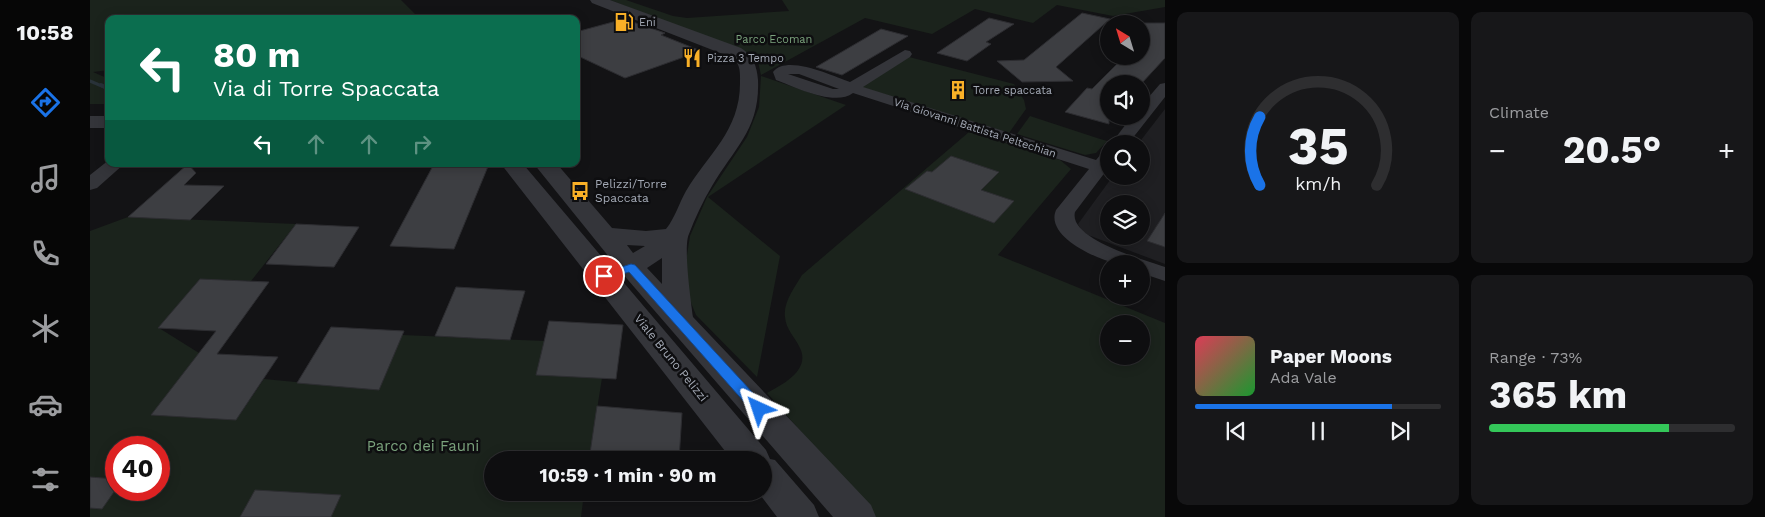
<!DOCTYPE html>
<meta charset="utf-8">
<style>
body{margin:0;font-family:"Work Sans",sans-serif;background:#171719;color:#f1f3f6;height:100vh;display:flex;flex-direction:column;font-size:19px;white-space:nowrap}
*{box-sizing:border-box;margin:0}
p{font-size:16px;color:#9b9c9f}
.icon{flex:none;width:28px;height:28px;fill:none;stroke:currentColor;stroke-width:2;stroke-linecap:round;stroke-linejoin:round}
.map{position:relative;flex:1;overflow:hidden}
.panel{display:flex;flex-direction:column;gap:12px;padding:12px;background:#080809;width:600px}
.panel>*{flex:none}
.hud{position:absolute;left:15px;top:15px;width:475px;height:152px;border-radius:10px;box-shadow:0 2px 12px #0003,0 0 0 1px #2e2e30;background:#0b6e4f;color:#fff;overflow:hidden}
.needle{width:32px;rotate:322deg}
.tools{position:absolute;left:1010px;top:15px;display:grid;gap:10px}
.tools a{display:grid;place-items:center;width:50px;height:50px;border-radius:50%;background:#0e0e10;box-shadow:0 2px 12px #0003,0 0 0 1px #2e2e30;font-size:25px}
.speed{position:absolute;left:15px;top:436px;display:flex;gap:10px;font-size:25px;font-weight:700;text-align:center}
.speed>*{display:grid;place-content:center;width:65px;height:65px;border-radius:50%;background:#0e0e10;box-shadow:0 2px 12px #0003,0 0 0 1px #2e2e30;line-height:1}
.speed .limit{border:8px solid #d22;background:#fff;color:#111}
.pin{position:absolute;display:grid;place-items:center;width:42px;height:42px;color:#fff;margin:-21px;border:2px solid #fff;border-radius:50%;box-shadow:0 1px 5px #0007}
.me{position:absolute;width:55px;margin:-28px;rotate:318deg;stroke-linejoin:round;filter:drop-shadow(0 0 4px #0008)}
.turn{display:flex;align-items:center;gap:18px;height:105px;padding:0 25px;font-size:22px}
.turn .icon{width:65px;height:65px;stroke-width:2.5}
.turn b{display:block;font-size:35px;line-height:42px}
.lanes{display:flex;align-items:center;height:48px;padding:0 25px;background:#0003;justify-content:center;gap:25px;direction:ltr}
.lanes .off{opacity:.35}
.big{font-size:38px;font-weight:700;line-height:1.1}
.panel .card{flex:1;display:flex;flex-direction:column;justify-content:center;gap:8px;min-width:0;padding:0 18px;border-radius:10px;background:#171719}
.panel .dial{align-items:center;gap:0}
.dial svg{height:130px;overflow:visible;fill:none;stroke:#2e2e30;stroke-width:7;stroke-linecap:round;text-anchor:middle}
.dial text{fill:#f1f3f6;stroke:none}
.song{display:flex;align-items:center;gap:15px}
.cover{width:60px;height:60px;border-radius:8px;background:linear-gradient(135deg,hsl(350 70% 55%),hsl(130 70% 35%))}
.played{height:5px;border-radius:2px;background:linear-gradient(90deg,#1a73e8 80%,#2e2e30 80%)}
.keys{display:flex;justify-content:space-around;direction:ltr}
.heat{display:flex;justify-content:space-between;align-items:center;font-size:28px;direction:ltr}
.charge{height:8px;border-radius:4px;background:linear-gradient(90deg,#34c759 73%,#2e2e30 0)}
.panel .tiles{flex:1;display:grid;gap:12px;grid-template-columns:repeat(2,1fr)}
.trip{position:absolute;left:394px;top:451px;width:288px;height:50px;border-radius:25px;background:#0e0e10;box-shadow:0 2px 12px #0003,0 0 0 1px #2e2e30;font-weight:700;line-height:50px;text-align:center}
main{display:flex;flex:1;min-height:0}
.tab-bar{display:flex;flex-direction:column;width:90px;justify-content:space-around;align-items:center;background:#060606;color:#9b9c9f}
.tab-bar .icon{width:35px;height:35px}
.tab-bar .on{color:#1a73e8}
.tab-bar b{font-size:22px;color:#f1f3f6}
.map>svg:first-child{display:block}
.built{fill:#1f1f22;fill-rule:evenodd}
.green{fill:#1b231c;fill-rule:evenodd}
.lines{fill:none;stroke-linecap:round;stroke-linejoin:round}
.stream-far1{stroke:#293239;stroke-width:3}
.stream{stroke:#293239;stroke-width:4}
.building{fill:#3d3e42;stroke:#2d2d31}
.minor{fill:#34353a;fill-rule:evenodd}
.tertiary{fill:#34353a;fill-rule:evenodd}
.route{fill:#1a73e8;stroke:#114b97}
.labels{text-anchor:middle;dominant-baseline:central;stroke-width:5;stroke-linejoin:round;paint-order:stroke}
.far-poi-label{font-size:11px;fill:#a4aab6;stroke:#0e0e10;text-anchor:start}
.far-park-label{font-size:11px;fill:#7aa27c;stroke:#0e0e10}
.far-street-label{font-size:11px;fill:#a4aab6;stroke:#0e0e10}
.poi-label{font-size:12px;fill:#a4aab6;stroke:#0e0e10;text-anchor:start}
.street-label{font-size:12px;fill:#a4aab6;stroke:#0e0e10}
.near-park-label{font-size:15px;fill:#7aa27c;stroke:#0e0e10}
</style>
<main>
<nav class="tab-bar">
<b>10:58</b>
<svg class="icon on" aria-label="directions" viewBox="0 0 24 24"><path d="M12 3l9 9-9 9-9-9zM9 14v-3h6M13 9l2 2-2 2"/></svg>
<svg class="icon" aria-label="music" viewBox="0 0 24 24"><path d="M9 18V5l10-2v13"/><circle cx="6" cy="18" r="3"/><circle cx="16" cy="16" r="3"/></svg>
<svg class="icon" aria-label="phone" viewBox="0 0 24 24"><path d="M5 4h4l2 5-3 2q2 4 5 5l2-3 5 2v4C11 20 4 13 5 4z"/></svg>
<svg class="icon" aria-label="climate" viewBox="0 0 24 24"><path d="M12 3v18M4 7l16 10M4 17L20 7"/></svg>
<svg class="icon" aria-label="car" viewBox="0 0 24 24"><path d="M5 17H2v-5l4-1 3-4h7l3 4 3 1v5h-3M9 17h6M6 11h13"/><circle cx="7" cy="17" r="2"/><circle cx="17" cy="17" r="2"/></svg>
<svg class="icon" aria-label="filters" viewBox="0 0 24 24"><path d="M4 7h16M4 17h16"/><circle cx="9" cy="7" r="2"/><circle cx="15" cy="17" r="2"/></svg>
</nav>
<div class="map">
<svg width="1075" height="517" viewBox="0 0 1075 517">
<rect width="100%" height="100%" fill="#131315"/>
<!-- built -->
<path class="built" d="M1075,109V264L998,235L992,231L988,224L1023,176H1051V144H1048ZM1019,204H1051V236H1019Z"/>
<!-- green -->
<g class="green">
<path d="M0,0H311L330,19H19V70L3,72L19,79V104H0Z"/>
<path d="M520,0H536L583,16L597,18L699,11L692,0H1075V7L1023,16L967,5L943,23L885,9L842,34L775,18L671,75L668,62L661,54Z"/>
<path d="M819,57L924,84L934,100L936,109L919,133L771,87Z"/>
<path d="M671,76L756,105L618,197L690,256L667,377L606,315L597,293V255L600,236L617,197L657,137L669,107Z"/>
<path d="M940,116L1007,138L1017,141L1006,153L995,155L927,134Z"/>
<path d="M879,132L970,160L981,169L908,255L1075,323V517H786L677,393C691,385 721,371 710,348C705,337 696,330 695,317C693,302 705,287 712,275ZM1019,324H1051V356H1019Z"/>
<path d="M38,217L206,224L161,281L110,279L69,328L109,353L62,415L146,420L174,379L289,390L312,335L455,341L512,378L499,460H402V492L494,493L491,517H0V231ZM26,448H69V490H26Z"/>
</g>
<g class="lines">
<!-- stream-far1 -->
<path class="stream-far1" d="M0,81L14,87"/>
<!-- stream -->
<path class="stream" d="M11,85L19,89"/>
</g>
<!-- building -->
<g class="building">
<path d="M992,13L1020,19L966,67L983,81L932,82L907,61L934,60Z"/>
<path d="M899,18L924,24L896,42L901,44L877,61L847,53Z"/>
<path d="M534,19L575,33L571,35L611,51L535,78L486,55V32Z"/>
<path d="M1051,23H1075V58L1051,84H1019V124L975,112L997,88L1002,89L1035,56H1051Z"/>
<path d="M791,29L818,36L752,75L726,67Z"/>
<path d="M861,156L909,172L891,190L924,201L904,223L815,189L837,171L842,172Z"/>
<path d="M98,164L106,173L94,185L134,186L100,220L38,217Z"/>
<path d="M344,164H399L364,249L300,246Z"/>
<path d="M1075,213V247L1057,241Z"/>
<path d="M206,224L269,227L244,267L176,264Z"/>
<path d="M110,279L179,282L127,354L188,357L146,420L61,415L126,331L68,328Z"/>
<path d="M366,287L435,291L420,340L345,336Z"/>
<path d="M459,321L533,325L526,379L446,375Z"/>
<path d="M241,327L314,331L289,390L207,383Z"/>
<path d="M507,406L592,413L589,460H499Z"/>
<path d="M0,477L26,479V489L12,509L0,508Z"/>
<path d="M165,490L251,495L241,517H150Z"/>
</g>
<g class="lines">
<!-- minor -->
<g class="minor">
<path d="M815,50L820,51L822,54L820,57L773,87L1006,160L1011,154L1019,153V167L985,212C978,239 1055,260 1075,267V281L1051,273V264C1043,264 1032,265 1024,263C1005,258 955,236 966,210L999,169L763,93C745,107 705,87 686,80L683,72C697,54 742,76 760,82ZM698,74H709L749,89H743Z"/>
<path d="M1075,83V97L1038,144H1021L1042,116H1051V106L1070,84Z"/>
<path d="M19,160V164H34L7,188L0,190V175Z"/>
</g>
<!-- tertiary -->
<g class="tertiary">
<path d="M500,0H520L651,48C663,56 667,66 668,80C670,129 645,147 622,186C613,201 605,218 599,234C593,246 601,302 603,317L781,505L786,517H743L532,273L444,164H467L522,228L556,231L576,229C585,218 589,203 596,191C618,154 650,131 650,83C650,74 651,65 643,58L502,3ZM537,245L555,246L543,253ZM572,258V284L557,268Z"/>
<rect x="0" y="116" width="19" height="12"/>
<path d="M411,164H433L676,450L680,459L685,460L724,505L729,517H687L668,492H672V460H642Z"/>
</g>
</g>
<!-- route -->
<path class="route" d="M541,264L545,265L674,405L676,409L674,413L669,414L664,413L539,272L514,280L508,276L510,274Z"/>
<!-- icons -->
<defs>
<g id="fuel-bare" transform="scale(1.5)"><path d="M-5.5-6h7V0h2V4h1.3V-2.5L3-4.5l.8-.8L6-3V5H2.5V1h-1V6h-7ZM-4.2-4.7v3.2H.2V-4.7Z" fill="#f9b027" stroke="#0e0e10" stroke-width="2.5" paint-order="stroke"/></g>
<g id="restaurant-bare" transform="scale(1.5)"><path d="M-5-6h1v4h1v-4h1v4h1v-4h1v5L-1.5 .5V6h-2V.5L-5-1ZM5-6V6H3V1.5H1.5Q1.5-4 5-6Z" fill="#f9b027" stroke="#0e0e10" stroke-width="2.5" paint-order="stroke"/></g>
<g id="building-bare" transform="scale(1.5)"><path d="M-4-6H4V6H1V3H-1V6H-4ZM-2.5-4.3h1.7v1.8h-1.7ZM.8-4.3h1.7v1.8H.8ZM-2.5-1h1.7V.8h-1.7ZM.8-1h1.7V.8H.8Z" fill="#f9b027" stroke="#0e0e10" stroke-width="2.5" paint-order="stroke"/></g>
<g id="bus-bare" transform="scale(1.5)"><path d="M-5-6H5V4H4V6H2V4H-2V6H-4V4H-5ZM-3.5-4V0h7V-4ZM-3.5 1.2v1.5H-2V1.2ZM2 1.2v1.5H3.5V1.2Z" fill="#f9b027" stroke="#0e0e10" stroke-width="2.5" paint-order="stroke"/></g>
</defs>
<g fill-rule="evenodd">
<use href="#fuel-bare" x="534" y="22"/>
<use href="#restaurant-bare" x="602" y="58"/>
<use href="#building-bare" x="868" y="90"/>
<use href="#bus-bare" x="490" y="191"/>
</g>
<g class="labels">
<!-- far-poi labels -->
<g class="far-poi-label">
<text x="549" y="22">Eni</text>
<text x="617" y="58">Pizza 3 Tempo</text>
<text x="883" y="90">Torre spaccata</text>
</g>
<!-- far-park labels -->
<g class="far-park-label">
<text x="684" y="39">Parco Ecoman</text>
</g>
<!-- far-street labels -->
<g class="far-street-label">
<text transform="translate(885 128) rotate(18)">Via Giovanni Battista Peltechian</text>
</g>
<!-- poi labels -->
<g class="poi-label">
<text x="505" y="184">Pelizzi/Torre<tspan x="505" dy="14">Spaccata</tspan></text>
</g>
<!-- street labels -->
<g class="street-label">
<text transform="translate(581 358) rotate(51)">Viale Bruno Pelizzi</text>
</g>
<!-- near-park labels -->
<g class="near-park-label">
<text x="333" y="446">Parco dei Fauni</text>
</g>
</g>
</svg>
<div class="tools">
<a><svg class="needle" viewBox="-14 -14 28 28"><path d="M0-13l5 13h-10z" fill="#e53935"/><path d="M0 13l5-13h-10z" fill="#9b9c9f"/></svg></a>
<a><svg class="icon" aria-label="sound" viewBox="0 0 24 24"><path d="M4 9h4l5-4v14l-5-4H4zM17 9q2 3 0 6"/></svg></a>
<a><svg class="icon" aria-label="search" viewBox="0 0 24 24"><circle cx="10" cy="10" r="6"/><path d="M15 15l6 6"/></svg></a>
<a><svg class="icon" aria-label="layers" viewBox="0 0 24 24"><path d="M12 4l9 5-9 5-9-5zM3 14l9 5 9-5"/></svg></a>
<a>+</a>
<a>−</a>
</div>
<div class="speed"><div class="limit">40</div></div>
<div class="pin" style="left:514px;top:276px;background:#d93025"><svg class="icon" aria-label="arrive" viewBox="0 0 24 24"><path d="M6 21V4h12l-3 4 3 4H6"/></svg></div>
<svg class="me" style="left:669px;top:409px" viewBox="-20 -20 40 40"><path d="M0-17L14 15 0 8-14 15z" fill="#1a73e8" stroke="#fff" stroke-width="4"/></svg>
<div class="trip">10:59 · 1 min · 90 m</div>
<div class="hud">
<div class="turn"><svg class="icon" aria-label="left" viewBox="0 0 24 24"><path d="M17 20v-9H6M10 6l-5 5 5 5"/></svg><div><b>80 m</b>Via di Torre Spaccata</div></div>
<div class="lanes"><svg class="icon" aria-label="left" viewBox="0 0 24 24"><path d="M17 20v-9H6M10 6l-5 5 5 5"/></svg><svg class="icon off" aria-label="ahead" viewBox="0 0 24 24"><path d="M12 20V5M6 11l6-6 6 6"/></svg><svg class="icon off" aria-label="ahead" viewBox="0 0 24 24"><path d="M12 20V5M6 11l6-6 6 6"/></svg><svg class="icon off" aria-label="right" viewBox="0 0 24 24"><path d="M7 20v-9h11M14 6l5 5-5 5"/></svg></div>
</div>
</div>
<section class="panel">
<div class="tiles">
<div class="card dial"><svg viewBox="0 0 100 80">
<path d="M14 69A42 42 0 1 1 86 69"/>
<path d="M14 69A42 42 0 0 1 14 27" stroke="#1a73e8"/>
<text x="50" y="56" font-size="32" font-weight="700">35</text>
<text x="50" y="72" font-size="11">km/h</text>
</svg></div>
<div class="card"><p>Climate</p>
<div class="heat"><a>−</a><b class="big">20.5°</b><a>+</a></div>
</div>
<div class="card">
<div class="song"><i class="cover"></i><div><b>Paper Moons</b><p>Ada Vale</p></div></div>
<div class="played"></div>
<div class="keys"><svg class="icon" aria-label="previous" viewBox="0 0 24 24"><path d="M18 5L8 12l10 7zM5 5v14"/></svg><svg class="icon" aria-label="pause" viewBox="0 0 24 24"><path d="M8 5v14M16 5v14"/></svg><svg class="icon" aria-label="next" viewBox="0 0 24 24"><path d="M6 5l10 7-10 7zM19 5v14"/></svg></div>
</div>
<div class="card"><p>Range · 73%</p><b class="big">365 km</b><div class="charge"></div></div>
</div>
</section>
</main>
